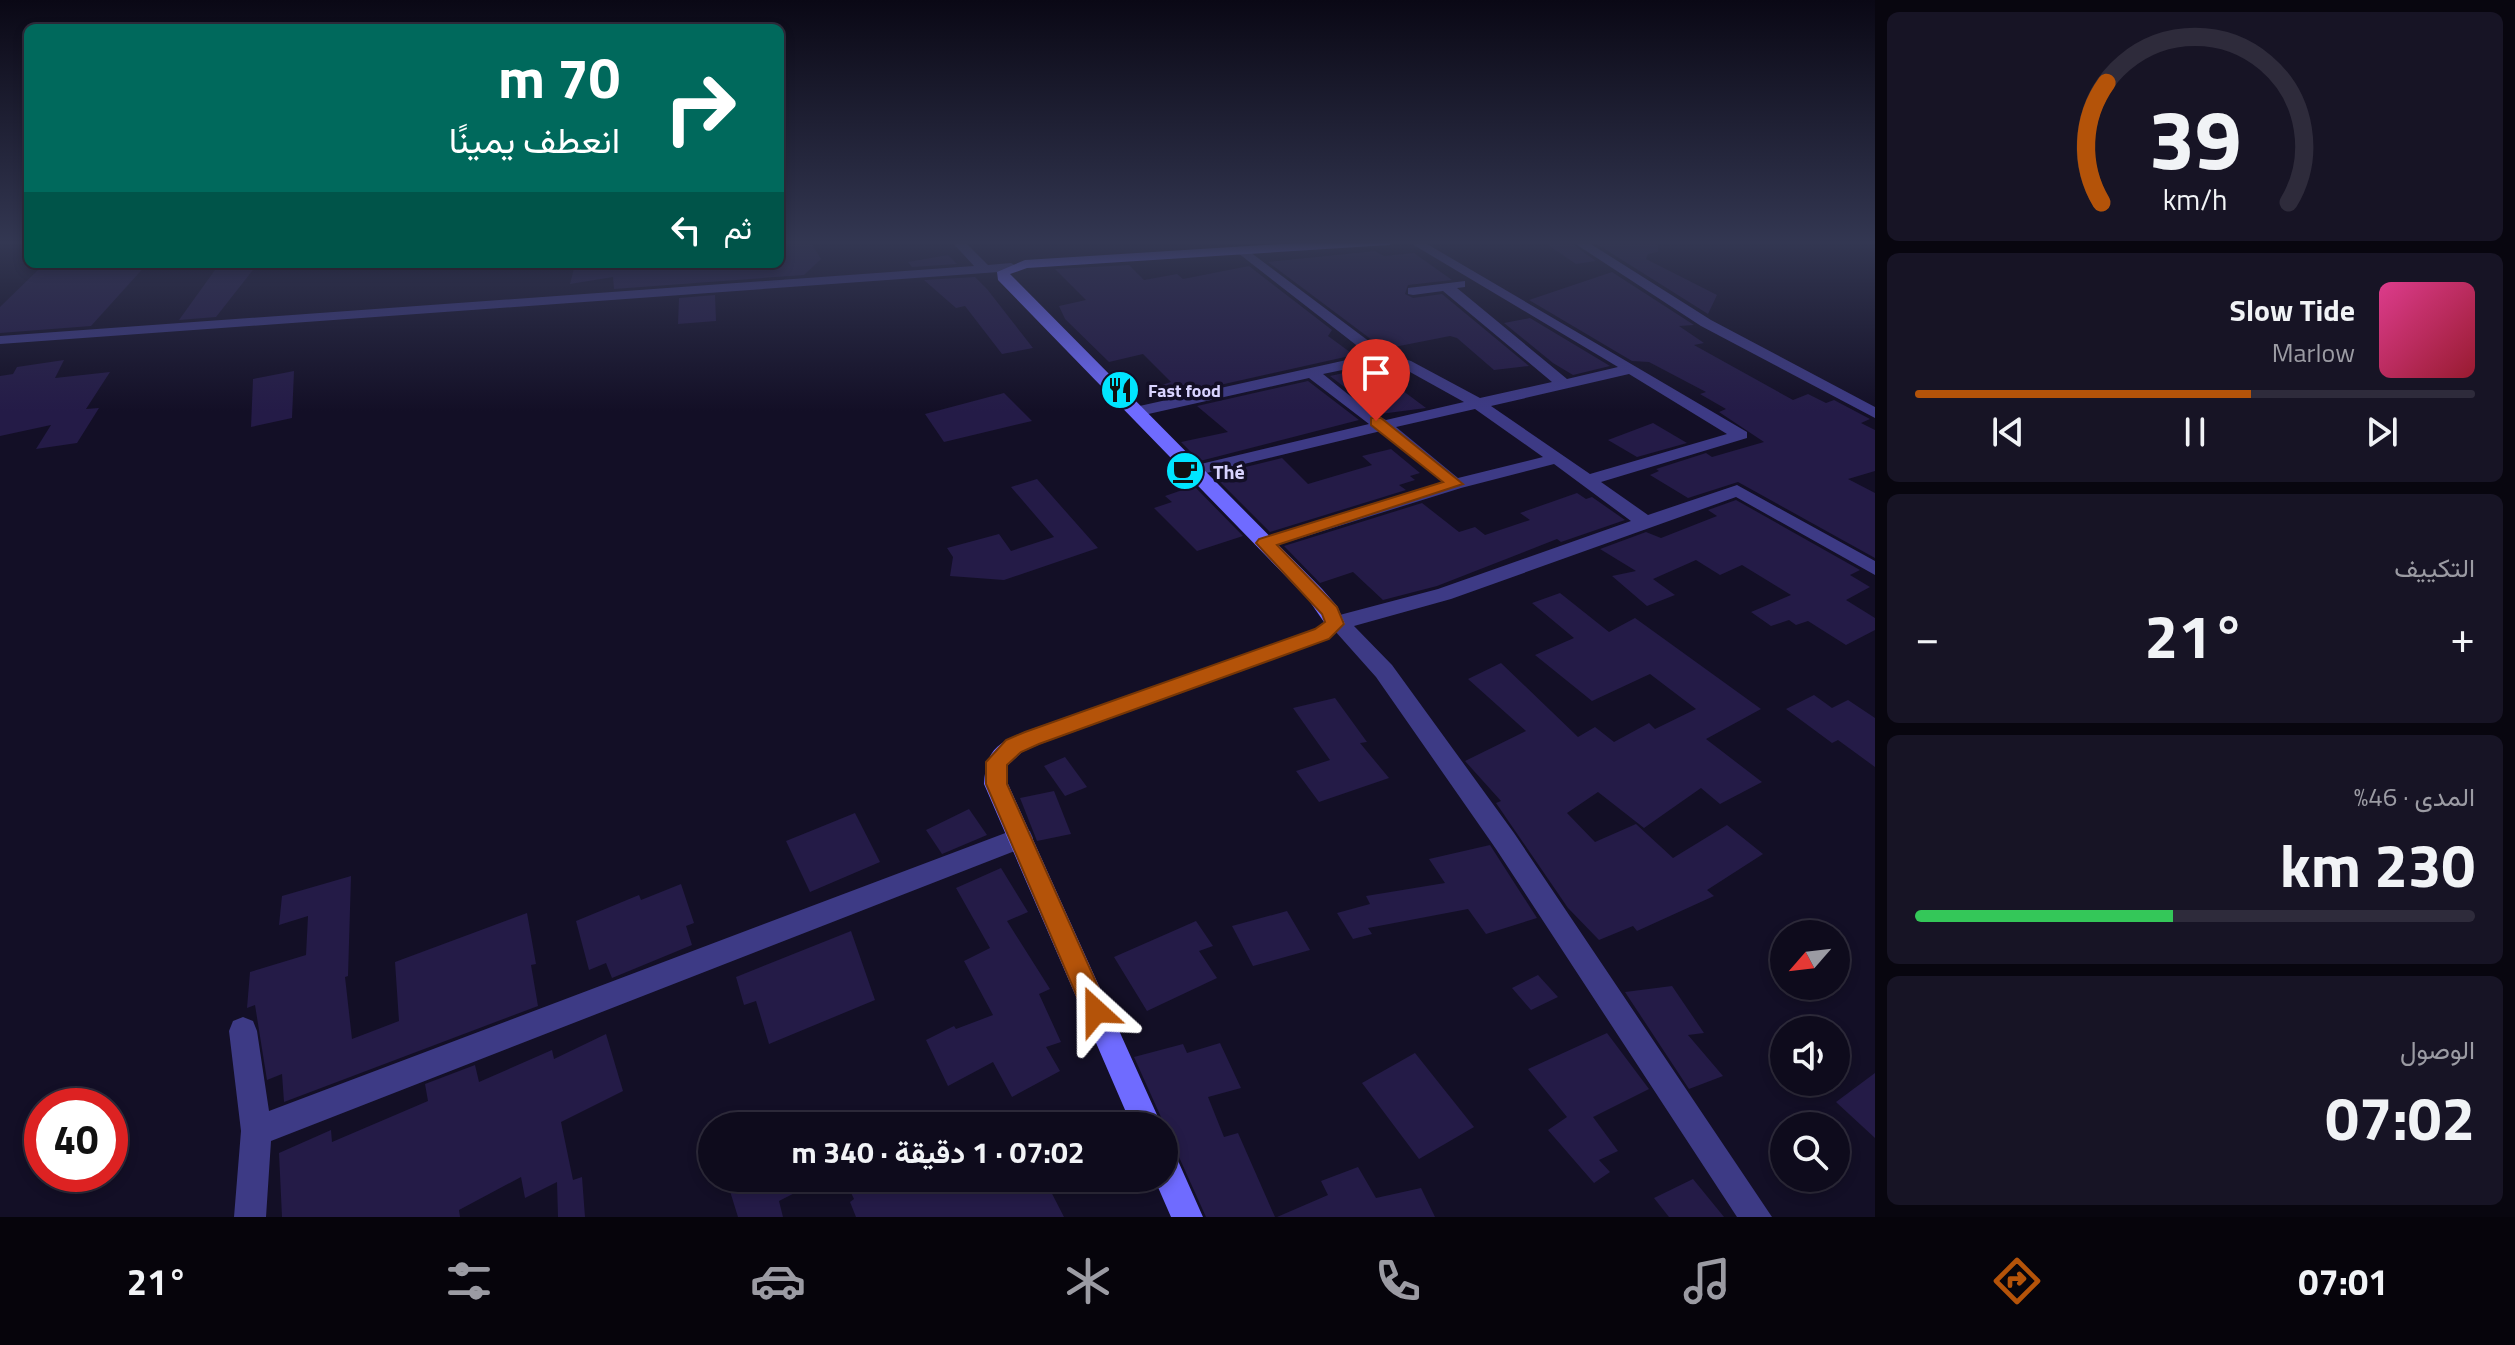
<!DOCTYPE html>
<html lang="ar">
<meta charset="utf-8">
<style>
body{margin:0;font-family:"Titillium Web",Vazirmatn,sans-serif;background:#171425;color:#f1f3f6;direction:rtl;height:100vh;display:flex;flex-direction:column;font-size:30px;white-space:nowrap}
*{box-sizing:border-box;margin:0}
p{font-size:26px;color:#9b9ba3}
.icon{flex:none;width:44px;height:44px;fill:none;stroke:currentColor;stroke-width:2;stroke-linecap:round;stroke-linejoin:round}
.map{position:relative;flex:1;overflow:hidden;direction:ltr}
.details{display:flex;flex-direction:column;gap:12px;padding:12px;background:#08060f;width:640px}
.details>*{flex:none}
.top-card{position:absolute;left:24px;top:24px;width:760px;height:244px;border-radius:12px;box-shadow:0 4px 12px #0003,0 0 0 2px #2e2b3b;direction:rtl;background:#00695c;color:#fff;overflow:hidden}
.needle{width:52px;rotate:242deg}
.fabs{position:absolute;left:1770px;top:920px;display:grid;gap:16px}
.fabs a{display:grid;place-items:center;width:80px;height:80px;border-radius:50%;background:#0e0b1c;box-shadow:0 4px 12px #0003,0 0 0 2px #2e2b3b;font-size:40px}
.speed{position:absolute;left:24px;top:1088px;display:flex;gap:16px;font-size:40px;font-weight:700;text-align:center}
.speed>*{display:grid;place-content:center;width:104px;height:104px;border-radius:50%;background:#0e0b1c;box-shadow:0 4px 12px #0003,0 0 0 2px #2e2b3b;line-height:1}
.speed .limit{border:12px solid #d22;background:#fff;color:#111}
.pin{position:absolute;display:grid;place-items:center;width:68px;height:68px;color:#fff;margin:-82px -34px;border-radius:50% 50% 50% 0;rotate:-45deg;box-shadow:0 0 8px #0007}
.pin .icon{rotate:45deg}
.me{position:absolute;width:88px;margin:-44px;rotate:336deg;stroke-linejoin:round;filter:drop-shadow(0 0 6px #0008)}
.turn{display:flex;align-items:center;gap:28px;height:168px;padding:0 32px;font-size:36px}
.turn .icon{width:104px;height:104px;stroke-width:2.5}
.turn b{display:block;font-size:56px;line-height:68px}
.then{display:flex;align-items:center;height:76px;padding:0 32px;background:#0003;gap:16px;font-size:30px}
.big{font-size:60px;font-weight:700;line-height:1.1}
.details .widget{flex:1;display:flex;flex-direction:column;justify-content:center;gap:12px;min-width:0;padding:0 28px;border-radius:12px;background:#171425}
.details .dial{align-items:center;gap:0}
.dial svg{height:208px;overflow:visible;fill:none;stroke:#2e2b3b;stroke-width:7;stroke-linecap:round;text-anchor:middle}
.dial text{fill:#f1f3f6;stroke:none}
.song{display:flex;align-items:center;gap:24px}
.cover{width:96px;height:96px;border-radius:12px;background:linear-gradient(135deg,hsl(330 70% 55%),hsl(350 70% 35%))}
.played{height:8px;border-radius:4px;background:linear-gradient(90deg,#b45309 60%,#2e2b3b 60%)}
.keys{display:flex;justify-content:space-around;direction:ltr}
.heat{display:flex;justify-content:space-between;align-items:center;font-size:44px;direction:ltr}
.charge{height:12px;border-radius:6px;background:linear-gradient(90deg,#34c759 46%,#2e2b3b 0)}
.trip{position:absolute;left:698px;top:1112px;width:480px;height:80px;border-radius:40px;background:#0e0b1c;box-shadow:0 4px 12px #0003,0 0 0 2px #2e2b3b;font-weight:700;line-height:80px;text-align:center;direction:rtl}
.tab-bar{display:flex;height:128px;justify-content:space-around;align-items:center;background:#06040b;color:#9b9ba3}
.tab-bar .icon{width:56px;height:56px}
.tab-bar .on{color:#b45309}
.tab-bar b{font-size:36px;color:#f1f3f6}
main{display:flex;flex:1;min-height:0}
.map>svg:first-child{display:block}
.building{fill:#241b47}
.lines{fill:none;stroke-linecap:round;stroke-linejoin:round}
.street{fill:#3d3a85;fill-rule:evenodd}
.secondary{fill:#6f6bff;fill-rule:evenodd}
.route{fill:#b45309;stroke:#753606;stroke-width:2}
.labels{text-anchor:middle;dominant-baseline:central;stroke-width:7;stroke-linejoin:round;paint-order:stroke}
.far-poi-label{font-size:18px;font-weight:bold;fill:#d9d4ff;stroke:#130f26;text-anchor:start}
.poi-label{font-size:20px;font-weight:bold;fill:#d9d4ff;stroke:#130f26;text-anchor:start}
</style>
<main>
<section class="details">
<div class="widget dial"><svg viewBox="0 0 100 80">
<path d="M14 69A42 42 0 1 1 86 69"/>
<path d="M14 69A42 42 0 0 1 16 23" stroke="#b45309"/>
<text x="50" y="56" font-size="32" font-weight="700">39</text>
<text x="50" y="72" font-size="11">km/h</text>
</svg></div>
<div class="widget">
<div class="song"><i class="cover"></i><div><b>Slow Tide</b><p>Marlow</p></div></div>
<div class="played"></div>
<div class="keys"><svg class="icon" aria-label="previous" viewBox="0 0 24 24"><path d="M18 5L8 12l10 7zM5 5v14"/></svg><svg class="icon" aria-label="pause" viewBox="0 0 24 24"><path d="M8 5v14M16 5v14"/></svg><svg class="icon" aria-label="next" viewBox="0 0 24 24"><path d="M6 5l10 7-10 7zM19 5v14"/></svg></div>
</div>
<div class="widget"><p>التكييف</p>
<div class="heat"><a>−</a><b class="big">21°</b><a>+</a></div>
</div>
<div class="widget"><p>المدى · 46%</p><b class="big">230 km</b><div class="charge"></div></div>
<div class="widget"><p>الوصول</p><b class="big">07:02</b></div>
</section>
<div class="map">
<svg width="1875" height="1217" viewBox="0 0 1875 1217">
<rect width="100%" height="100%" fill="#130f26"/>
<!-- building -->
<g class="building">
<path d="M780,241H810L821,259L804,275L614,289L613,277L570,284L575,264H780Z"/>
<path d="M1542,241H1568L1596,261L1576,264Z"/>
<path d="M1592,241H1658V252L1648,254L1646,259L1717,295L1708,314Z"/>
<path d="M1375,251L1384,256L1414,253L1452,280L1408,285L1405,294L1413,298L1442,294L1529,366L1494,370L1457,338L1450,336L1384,349L1268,262Z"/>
<path d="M948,255L957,264L912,267L908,262Z"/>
<path d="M73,264H147L91,326L0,333V307L41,267Z"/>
<path d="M1129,265L1144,280L1177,274L1183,279L1249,266L1332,330L1328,336L1354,355L1171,396L1159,386L1171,382L1143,354L1109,362L1065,319L1059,306L1086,300L1055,269Z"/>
<path d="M256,266L216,317L179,320L215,270Z"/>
<path d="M1612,272L1694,325L1679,326L1704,343L1694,345L1793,400L1808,394L1826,403L1834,400L1870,419L1861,423L1875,430V471L1848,479L1875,493V558L1738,482L1688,498L1650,475L1659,471L1656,469L1706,453L1712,457L1764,442L1719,412L1726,409L1700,394L1706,392L1649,362L1632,361L1529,300Z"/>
<path d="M975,277L987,289L1033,348L1002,354L965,306L956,308L924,280Z"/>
<path d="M715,295L716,321L678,324L679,298Z"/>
<path d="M1530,318L1610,366L1573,375L1553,363L1504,323Z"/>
<path d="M64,360L55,378L110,372L86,409L99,408L77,443L36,449L51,425L0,436V376L13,374L17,367Z"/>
<path d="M1371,367L1426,408L1380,414L1330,376Z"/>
<path d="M294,371L292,418L251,427L253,379Z"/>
<path d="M1308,381L1359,420L1200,461L1181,442L1228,432L1197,406Z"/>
<path d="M1004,393L1032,421L944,442L925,414Z"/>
<path d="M1653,423L1687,443L1637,457L1608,440Z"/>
<path d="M1391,449L1420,473L1410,476L1415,480L1399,485L1406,490L1270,532L1213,475L1282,458L1308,484L1372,465L1362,456Z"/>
<path d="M1037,479L1098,548L1004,580L950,576L953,557L947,548L999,534L1011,551L1054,537L1011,487Z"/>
<path d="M1194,486L1243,536L1197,551L1154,508L1172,502L1165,496Z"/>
<path d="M1577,493L1586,499L1592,497L1625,520L1561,542L1557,539L1437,586L1383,600L1353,572L1320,583L1284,546L1422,503L1459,532L1475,527L1485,535L1530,520L1520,513Z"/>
<path d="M1736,500L1860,570L1850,575L1870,587L1846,600L1875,618V630L1846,645L1808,621L1796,625L1789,620L1771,626L1751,612L1791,595L1742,565L1720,575L1696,560L1653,579L1675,595L1647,606L1612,576L1636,571L1600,549L1646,532L1661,538L1717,516L1708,510Z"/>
<path d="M1560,593L1609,632L1635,618L1761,709L1706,739L1762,782L1720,804L1701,788L1644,828L1598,792L1567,813L1595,842L1636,824L1673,858L1727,825L1763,854L1707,890L1714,896L1637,931L1633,926L1599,940L1568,908L1496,803L1501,801L1465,761L1526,731L1468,679L1501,663L1578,737L1595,727L1614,742L1649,723L1655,729L1696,709L1650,674L1592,701L1535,655L1574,638L1532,603Z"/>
<path d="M1814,695L1832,708L1848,700L1875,718V767L1838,740L1832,743L1786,709Z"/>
<path d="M1335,698L1367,742L1360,743L1389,778L1319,802L1296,771L1330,760L1293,708Z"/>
<path d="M1065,757L1087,787L1065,796L1044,766Z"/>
<path d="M1054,791L1071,834L1037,841L1020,798Z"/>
<path d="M969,809L987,835L942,854L926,830Z"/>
<path d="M855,813L880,862L810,892L786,841Z"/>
<path d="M1490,845L1537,918L1486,934L1468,909L1368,928L1372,934L1353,939L1337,913L1370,904L1366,896L1445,883L1429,859Z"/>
<path d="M1001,868L1028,912L1007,921L1050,989L1039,994L1061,1042L1046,1047L1060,1071L1012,1097L993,1062L948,1086L926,1040L954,1026L956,1029L993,1015L964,961L990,948L956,888Z"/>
<path d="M351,876L348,976L345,977L352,1039L399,1021L395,962L527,913L536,964L531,965L538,1006L284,1102L282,1074L267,1080L255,1005L247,1008L250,972L306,955L308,916L279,925L282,896Z"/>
<path d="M681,884L694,923L686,926L692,945L612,978L606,963L589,970L576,921L639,895L641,900Z"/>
<path d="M1287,911L1310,950L1253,966L1232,926Z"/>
<path d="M1196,921L1213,946L1199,951L1217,978L1147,1011L1114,957Z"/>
<path d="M851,931L875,1000L769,1044L756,1001L744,1005L736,977Z"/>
<path d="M1538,975L1558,997L1531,1010L1512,988Z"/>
<path d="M1672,986L1704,1033L1688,1035L1723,1076L1689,1089L1625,992Z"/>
<path d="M1607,1033L1649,1089L1593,1117L1618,1151L1599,1160L1610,1172L1594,1183L1548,1130L1567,1117L1528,1069Z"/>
<path d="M606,1034L623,1091L561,1122L573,1180L582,1177L585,1217H558L557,1182L525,1198L521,1177L459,1210L460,1217H282L279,1153L331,1130L332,1142L428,1101L425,1084L475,1065L479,1082L552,1050L554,1059Z"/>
<path d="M1220,1043L1241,1088L1208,1097L1224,1137L1238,1133L1275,1217H1206L1134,1057L1183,1044L1187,1053Z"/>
<path d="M1415,1053L1474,1127L1419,1159L1362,1083Z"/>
<path d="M1875,1073V1138L1836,1102Z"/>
<path d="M1358,1167L1376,1198L1421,1188L1435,1217H1277L1328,1195L1321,1181Z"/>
<path d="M749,1178H824L779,1201L783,1217H738L729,1188Z"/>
<path d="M844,1178H1044L1064,1217H856L850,1202L854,1199Z"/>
<path d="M1693,1179L1724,1217H1669L1654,1198Z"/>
</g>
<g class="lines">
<!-- street -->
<g class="street">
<path d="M951,241H964L988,265L1011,263L1018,267L1011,271L985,273L0,344V336L974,266Z"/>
<path d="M1407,241H1422L1747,432V438L1601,482L1648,515L1737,485L1875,561V575L1736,497L1451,599L1354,626L1392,665L1514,833L1772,1217H1737L1496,849L1376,677L1335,631L1328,629L1325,624L1332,617L1438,589L1631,521L1554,464L1461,488L1265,549L1256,543L1258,539L1442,482L1381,431L1194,476L1188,475L1185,471L1188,467L1369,424L1309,378L1135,417L1127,412L1135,407L1369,355L1238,253V247L1242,246L1386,354L1411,361L1480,398L1552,382L1443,291L1413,295L1408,294V288L1465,281V287L1457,288L1567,379L1618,367ZM1381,362L1401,367L1464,402L1386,420L1370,412L1323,374ZM1629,374L1727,434L1590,474L1491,406ZM1475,409L1543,457L1458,478L1396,427Z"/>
<path d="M1571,241H1586L1711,320L1875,407V418L1701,326Z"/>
<path d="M1021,827L1030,831L1033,838L1030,845L271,1141L266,1217H234L241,1131L229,1031L233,1021L243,1017L253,1021L257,1031L269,1111Z"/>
</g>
<!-- secondary -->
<g class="secondary">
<path d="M1330,241H1395L1389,245L1027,268L1010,274L1322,589L1337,606L1345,624L1329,639L1040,744L1022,752L1008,765V784L1162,1126H1132L984,784C986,752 995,744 1024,732L1315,629L1324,622L1308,599L998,280L997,272L1025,260Z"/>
<path d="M1164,1149L1175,1154L1203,1217H1171L1154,1178H1164Z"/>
</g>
</g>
<!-- sky -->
<linearGradient id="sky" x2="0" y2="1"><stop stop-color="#0a0815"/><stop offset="0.59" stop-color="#333752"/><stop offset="1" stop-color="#333752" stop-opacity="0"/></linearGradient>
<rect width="1875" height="411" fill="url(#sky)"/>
<!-- route -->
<path class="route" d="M1371,418H1381L1463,484L1277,545L1337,607L1344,624L1329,639L1039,744L1021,752L1007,765V784L1109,1011L1105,1020L1096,1023L1087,1020L986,784V762L1006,740L1025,732L1315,629L1325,622L1322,614L1256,543L1259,539L1443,482L1371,425Z"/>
<!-- icons -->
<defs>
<g id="restaurant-disc" transform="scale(2)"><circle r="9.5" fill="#00e5ff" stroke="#130f26"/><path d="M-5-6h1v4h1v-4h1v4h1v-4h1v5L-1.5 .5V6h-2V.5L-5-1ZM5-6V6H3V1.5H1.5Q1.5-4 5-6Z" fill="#111"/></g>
<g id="cafe-disc" transform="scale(2)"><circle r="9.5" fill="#00e5ff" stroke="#130f26"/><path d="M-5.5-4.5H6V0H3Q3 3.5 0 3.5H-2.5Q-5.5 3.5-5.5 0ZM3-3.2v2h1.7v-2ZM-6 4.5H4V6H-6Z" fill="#111"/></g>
</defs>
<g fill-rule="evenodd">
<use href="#restaurant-disc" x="1120" y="390"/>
<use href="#cafe-disc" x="1185" y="471"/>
</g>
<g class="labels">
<!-- far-poi labels -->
<g class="far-poi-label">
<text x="1148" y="390">Fast food</text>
</g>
<!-- poi labels -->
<g class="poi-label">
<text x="1213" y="471">Thé</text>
</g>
</g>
</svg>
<div class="fabs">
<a><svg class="needle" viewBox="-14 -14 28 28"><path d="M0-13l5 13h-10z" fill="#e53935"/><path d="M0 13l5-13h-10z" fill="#9b9ba3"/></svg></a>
<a><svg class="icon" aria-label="sound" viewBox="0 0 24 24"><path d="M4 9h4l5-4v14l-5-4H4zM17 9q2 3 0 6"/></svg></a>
<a><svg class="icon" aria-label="search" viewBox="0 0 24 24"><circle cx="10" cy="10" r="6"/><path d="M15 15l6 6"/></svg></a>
</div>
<div class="speed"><div class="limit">40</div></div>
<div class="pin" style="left:1376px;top:421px;background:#d93025"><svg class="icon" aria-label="arrive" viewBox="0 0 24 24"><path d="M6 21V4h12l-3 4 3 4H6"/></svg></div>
<svg class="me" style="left:1096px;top:1011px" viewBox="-20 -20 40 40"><path d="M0-17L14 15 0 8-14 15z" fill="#b45309" stroke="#fff" stroke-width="4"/></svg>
<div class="trip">07:02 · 1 دقيقة · 340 m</div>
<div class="top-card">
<div class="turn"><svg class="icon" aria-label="right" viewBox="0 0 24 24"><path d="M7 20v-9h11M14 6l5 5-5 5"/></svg><div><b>70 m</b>انعطف يمينًا</div></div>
<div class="then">ثم<svg class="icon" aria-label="left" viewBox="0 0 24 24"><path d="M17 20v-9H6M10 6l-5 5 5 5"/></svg></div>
</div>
</div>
</main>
<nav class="tab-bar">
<b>07:01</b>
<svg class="icon on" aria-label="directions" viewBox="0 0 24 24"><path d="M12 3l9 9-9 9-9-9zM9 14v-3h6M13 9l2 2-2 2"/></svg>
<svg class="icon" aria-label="music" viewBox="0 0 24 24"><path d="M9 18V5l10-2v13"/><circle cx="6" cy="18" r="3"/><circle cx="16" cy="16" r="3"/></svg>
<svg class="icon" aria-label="phone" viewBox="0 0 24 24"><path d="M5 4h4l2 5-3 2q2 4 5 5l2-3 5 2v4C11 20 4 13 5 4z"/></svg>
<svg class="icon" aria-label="climate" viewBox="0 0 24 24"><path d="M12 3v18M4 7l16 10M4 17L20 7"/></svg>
<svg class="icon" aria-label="car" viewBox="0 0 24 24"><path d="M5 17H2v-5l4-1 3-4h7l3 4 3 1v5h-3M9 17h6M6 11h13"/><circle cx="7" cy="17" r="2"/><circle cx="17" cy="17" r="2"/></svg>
<svg class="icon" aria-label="filters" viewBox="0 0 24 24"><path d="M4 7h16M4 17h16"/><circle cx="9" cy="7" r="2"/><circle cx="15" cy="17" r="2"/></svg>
<b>21°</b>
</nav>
